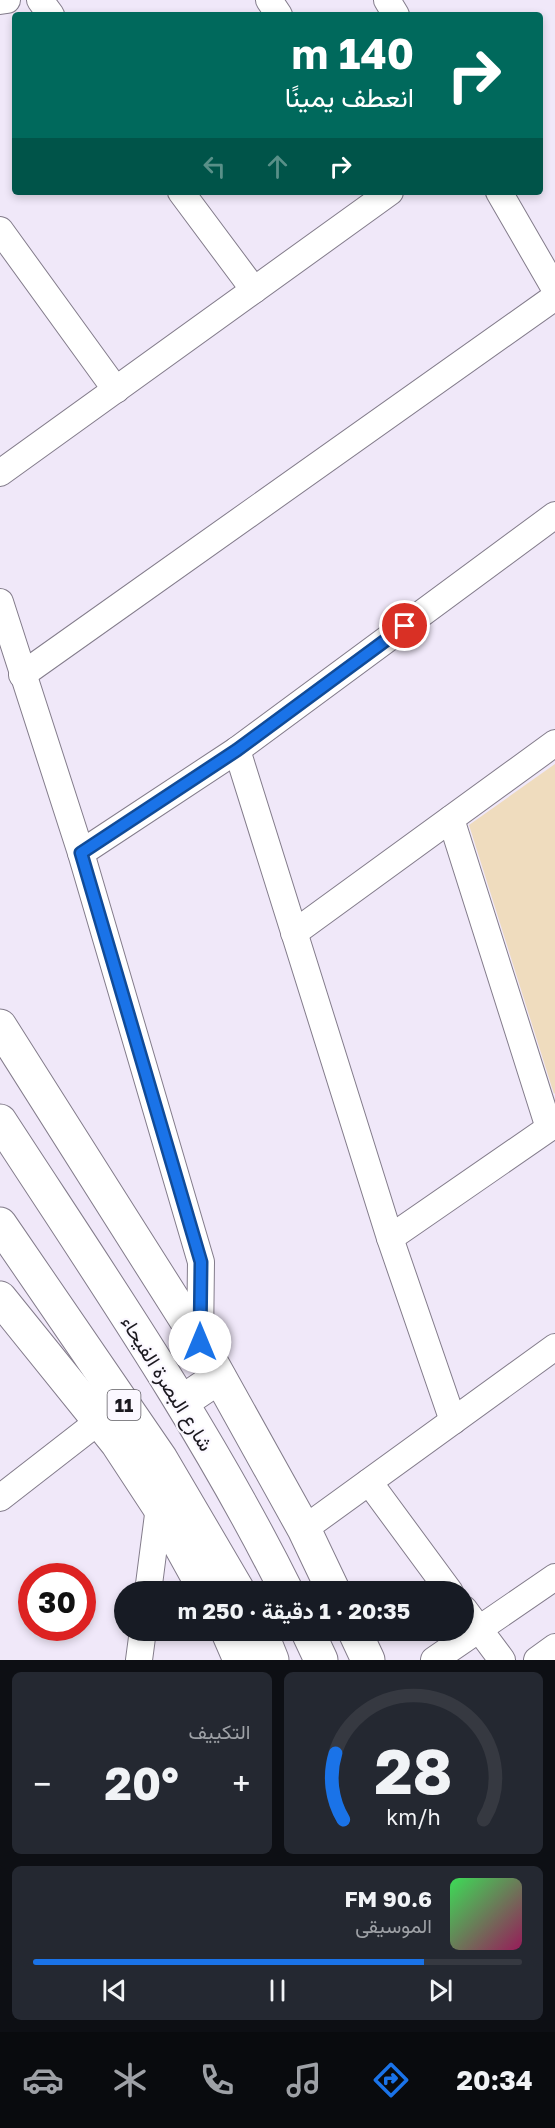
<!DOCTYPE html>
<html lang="ar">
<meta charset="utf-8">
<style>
body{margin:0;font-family:"Golos Text",Vazirmatn,sans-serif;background:#242831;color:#f1f3f6;direction:rtl;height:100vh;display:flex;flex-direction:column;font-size:22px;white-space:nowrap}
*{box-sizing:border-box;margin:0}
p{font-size:20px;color:#9ea1a6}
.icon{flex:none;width:33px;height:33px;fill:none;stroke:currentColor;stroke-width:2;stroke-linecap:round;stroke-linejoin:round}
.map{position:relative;height:1660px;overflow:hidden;direction:ltr}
.drawer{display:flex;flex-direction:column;gap:12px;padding:12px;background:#0d0f14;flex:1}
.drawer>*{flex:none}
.guide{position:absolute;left:12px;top:12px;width:531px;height:183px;border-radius:6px;box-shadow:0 3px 9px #0003;direction:rtl;background:#00695c;color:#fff;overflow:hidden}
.speed{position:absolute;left:18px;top:1563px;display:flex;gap:12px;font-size:30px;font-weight:700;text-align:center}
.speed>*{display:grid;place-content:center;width:78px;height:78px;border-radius:50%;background:#171b24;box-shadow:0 3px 9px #0003;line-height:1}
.speed .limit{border:9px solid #d22;background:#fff;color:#111}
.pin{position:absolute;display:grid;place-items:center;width:51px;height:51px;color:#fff;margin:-26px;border:3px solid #fff;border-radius:50%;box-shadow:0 2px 6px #0007}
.me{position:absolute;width:66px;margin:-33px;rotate:0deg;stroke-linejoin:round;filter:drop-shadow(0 0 4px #0008)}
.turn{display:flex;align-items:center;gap:21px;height:126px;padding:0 30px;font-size:27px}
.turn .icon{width:78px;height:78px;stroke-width:2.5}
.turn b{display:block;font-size:42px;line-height:51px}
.lanes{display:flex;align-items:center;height:57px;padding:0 30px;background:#0003;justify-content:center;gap:30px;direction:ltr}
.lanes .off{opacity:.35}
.big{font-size:45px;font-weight:700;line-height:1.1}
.drawer .tile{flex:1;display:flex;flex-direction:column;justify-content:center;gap:9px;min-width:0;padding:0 21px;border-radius:9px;background:#242831}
.drawer .dial{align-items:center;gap:0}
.dial svg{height:156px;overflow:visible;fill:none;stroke:#363941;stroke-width:7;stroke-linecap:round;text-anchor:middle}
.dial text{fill:#f1f3f6;stroke:none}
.song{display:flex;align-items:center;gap:18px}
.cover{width:72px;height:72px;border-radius:9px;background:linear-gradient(135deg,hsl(130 70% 55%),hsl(330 70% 35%))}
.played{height:6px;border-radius:3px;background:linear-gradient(90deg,#1a73e8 80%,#363941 80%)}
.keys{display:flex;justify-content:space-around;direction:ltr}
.heat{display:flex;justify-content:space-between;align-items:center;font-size:33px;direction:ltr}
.drawer .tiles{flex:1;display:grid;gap:12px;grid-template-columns:1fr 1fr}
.tile:last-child{grid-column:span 2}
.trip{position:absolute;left:114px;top:1581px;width:360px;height:60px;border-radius:30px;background:#171b24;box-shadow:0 3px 9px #0003;font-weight:700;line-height:60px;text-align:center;direction:rtl}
.menu{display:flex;height:96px;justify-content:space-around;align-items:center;background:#090b0e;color:#9ea1a6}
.menu .icon{width:42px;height:42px}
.menu .on{color:#1a73e8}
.menu b{font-size:27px;color:#f1f3f6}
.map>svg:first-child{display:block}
.grass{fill:#efdcbe}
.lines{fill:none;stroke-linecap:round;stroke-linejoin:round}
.street-casing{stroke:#837c8b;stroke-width:28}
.secondary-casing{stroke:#837c8b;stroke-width:35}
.highway-casing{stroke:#837c8b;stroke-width:35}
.street{stroke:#fff;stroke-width:26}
.secondary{stroke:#fff;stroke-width:33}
.highway{stroke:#fff;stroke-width:33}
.route-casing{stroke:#114b97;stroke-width:15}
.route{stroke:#1a73e8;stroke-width:10}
.labels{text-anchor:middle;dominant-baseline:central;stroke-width:4.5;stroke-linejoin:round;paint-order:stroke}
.shield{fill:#fbf8ff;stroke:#5e5c62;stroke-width:1.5}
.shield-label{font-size:18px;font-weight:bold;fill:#1b191f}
.street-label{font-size:20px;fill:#1b191f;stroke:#fbf8ff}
</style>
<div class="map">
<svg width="555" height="1660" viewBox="0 0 555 1660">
<rect width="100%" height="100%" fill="#f0e8f9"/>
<!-- grass -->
<path class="grass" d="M555,764V1093L554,1094L469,825Z"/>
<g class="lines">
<!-- street casing -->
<g class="street-casing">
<g id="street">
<path d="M40,0L51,15"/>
<path d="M269,0L279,15"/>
<path d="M387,0L396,15"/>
<path d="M0,1L7,0"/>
<path d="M181,192L254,290"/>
<path d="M499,192L555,289"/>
<path d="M0,230L116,390"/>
<path d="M0,473L390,192"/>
<path d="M0,602L81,853L201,1262L200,1342"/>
<path d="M22,675L555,297"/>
<path d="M237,750L390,1238L453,1421"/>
<path d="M451,819L549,1128"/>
<path d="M81,853L237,750L555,515"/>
<path d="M294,933L555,743"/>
<path d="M390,1238L555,1124"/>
<path d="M369,1482L450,1592"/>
<path d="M0,1498L99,1421"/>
<path d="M304,1529L555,1347"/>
<path d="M148,1592L159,1507"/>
<path d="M464,1609L502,1660"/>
<path d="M139,1660L143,1630"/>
<path d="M434,1660L555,1577"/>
<path d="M537,1660L555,1647"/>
</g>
</g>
<!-- secondary casing -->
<g class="secondary-casing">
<g id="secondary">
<path d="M0,1026L200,1342L304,1529L334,1592"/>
<path d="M0,1298L117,1443L159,1507L206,1592"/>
<path d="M227,1630L240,1660"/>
<path d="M354,1630L368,1660"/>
</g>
</g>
<!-- highway casing -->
<g class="highway-casing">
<g id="highway">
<path d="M0,1121C100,1275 205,1427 287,1592"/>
<path d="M0,1224L161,1459L239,1592"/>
<path d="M182,1402L219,1377"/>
<path d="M260,1630L272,1660"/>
<path d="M307,1630L321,1660"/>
</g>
</g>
<!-- street -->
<use href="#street" class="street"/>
<!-- secondary -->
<use href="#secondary" class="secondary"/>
<!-- highway -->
<use href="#highway" class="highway"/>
</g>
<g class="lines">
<!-- route casing -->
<g class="route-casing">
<path id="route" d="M200,1342L201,1262L81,853L237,750L405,626"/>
</g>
<!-- route -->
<use href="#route" class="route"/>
</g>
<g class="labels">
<!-- shield labels -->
<rect class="shield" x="107.5" y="1390" width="33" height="30" rx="4.5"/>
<g class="shield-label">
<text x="124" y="1405">11</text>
</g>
<!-- street labels -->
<g class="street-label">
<text transform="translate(168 1383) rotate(58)">شارع البصرة الفيحاء</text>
</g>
</g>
</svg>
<div class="speed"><div class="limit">30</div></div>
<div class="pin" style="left:405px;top:626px;background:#d93025"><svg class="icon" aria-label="arrive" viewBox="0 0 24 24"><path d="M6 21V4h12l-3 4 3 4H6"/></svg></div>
<svg class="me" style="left:200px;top:1342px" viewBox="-20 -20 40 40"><circle r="19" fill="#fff"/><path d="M0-13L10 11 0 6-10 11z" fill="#1a73e8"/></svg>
<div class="trip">20:35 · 1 دقيقة · 250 m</div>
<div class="guide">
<div class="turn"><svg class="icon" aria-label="right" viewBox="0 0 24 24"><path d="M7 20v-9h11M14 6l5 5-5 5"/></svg><div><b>140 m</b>انعطف يمينًا</div></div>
<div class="lanes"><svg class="icon off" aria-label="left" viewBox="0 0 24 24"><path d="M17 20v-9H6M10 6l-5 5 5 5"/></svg><svg class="icon off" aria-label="ahead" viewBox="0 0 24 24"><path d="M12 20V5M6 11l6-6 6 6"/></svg><svg class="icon" aria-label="right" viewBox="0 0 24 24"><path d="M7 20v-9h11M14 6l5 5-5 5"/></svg></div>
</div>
</div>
<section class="drawer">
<div class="tiles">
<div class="tile dial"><svg viewBox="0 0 100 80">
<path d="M14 69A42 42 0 1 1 86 69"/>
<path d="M14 69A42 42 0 0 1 10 35" stroke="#1a73e8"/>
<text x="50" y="56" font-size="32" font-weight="700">28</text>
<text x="50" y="72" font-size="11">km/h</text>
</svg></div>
<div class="tile"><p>التكييف</p>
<div class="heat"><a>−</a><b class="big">20°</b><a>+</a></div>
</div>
<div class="tile">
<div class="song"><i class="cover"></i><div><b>90.6 FM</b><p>الموسيقى</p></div></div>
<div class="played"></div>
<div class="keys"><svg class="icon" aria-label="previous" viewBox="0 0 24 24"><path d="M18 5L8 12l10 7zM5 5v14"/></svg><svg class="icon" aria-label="pause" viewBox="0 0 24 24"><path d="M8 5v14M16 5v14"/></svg><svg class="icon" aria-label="next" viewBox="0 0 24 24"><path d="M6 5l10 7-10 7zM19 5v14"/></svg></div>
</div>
</div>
</section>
<nav class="menu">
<b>20:34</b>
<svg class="icon on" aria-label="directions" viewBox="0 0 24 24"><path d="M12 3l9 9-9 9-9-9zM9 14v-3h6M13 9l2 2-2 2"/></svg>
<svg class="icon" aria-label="music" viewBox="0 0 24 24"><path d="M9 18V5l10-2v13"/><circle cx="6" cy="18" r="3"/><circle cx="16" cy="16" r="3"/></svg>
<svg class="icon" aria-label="phone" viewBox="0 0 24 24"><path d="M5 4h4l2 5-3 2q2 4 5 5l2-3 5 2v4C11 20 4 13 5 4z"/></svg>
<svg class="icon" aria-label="climate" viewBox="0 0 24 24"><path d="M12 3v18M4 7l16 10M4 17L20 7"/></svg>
<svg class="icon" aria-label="car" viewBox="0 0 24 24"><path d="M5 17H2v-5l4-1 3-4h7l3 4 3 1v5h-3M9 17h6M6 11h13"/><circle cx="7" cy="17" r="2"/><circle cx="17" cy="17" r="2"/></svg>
</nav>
